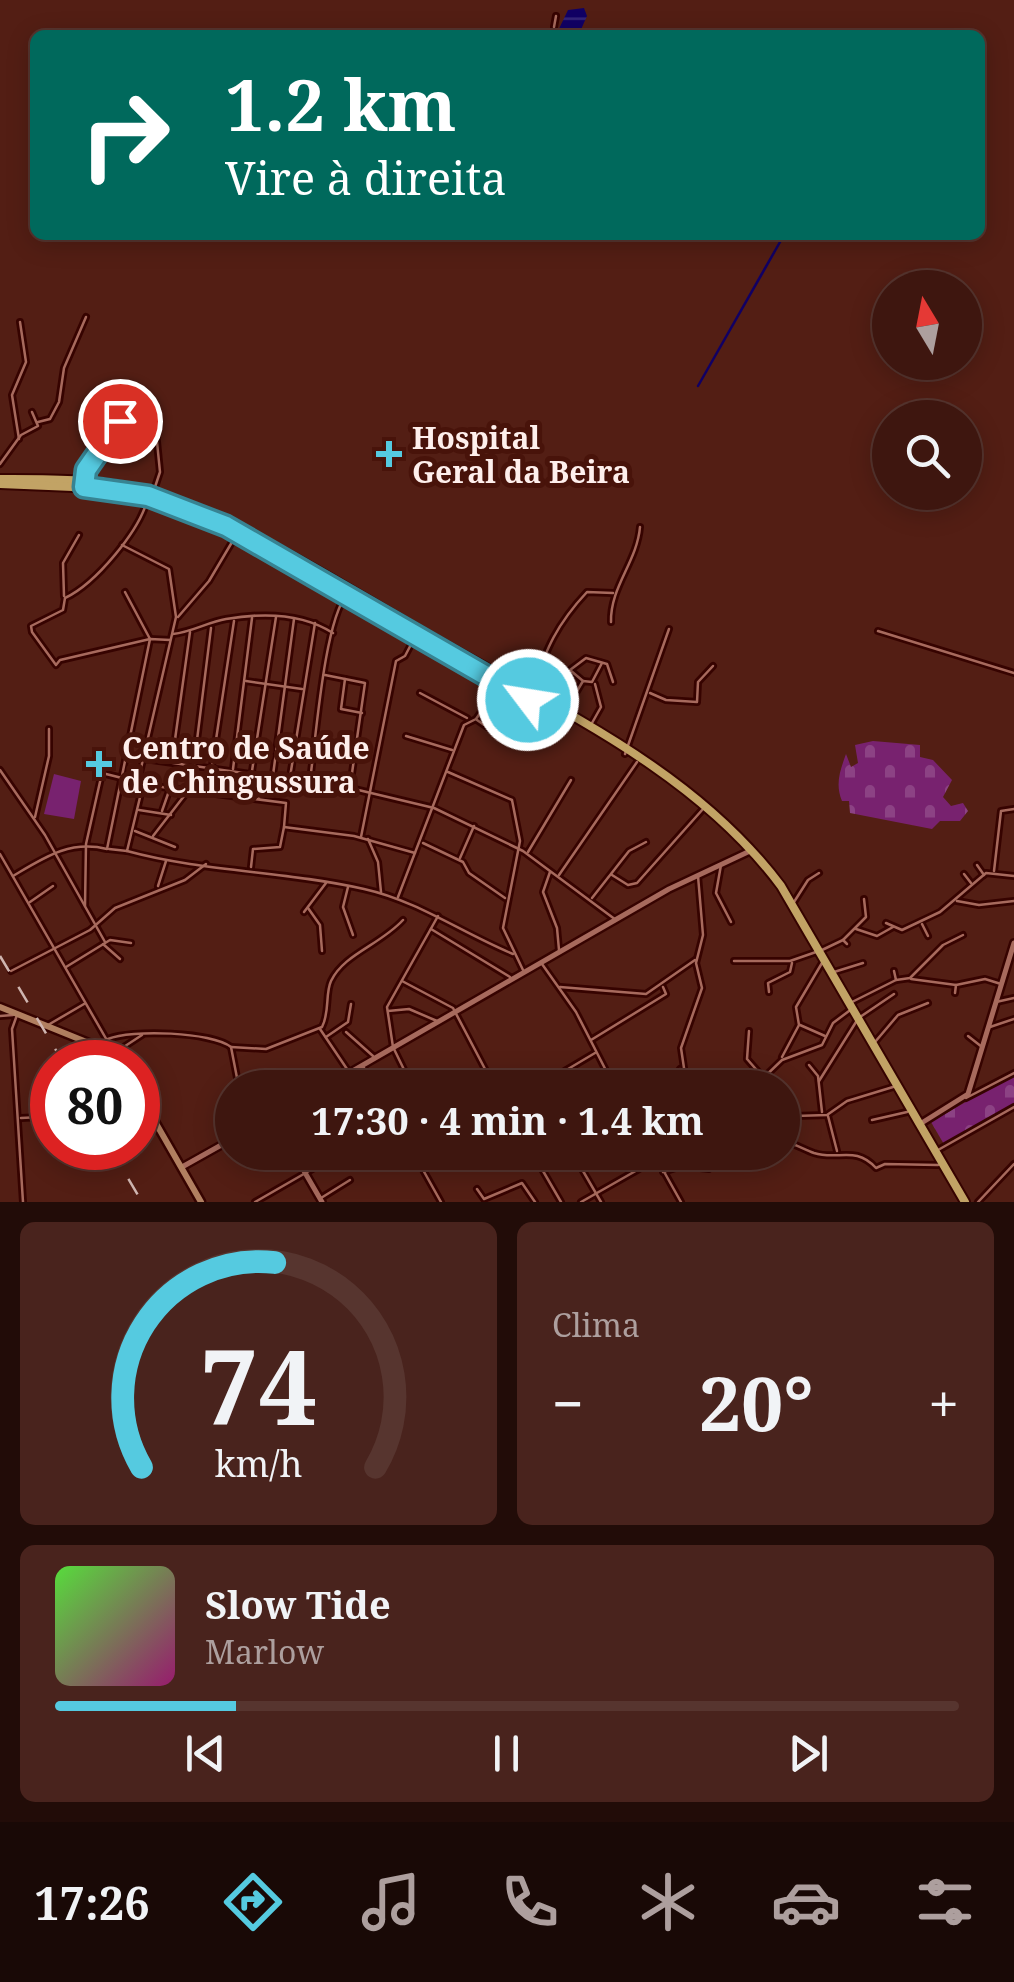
<!DOCTYPE html>
<html lang="pt">
<meta charset="utf-8">
<style>
body{margin:0;font-family:"Noto Serif",serif;background:#49231d;color:#f1f3f6;height:100vh;display:flex;flex-direction:column;font-size:38px;white-space:nowrap}
*{box-sizing:border-box;margin:0}
p{font-size:32px;color:#ad9f9e}
.icon{flex:none;width:55px;height:55px;fill:none;stroke:currentColor;stroke-width:2;stroke-linecap:round;stroke-linejoin:round}
.map{position:relative;height:1202px;overflow:hidden}
.side{display:flex;flex-direction:column;gap:20px;padding:20px;background:#220c08;flex:1}
.side>*{flex:none}
.guide{position:absolute;left:30px;top:30px;width:955px;height:210px;border-radius:15px;box-shadow:0 5px 25px #0003,0 0 0 2px #57352f;background:#00695c;color:#fff;overflow:hidden}
.needle{width:65px;rotate:350deg}
.fabs{position:absolute;left:872px;top:270px;display:grid;gap:20px}
.fabs a{display:grid;place-items:center;width:110px;height:110px;border-radius:50%;background:#3e160f;box-shadow:0 5px 25px #0003,0 0 0 2px #57352f;font-size:50px}
.speed{position:absolute;left:30px;top:1040px;display:flex;gap:20px;font-size:50px;font-weight:700;text-align:center}
.speed>*{display:grid;place-content:center;width:130px;height:130px;border-radius:50%;background:#3e160f;box-shadow:0 5px 25px #0003,0 0 0 2px #57352f;line-height:1}
.speed .limit{border:15px solid #d22;background:#fff;color:#111}
.pin{position:absolute;display:grid;place-items:center;width:85px;height:85px;color:#fff;margin:-42px;border:5px solid #fff;border-radius:50%;box-shadow:0 2px 10px #0007}
.me{position:absolute;width:110px;margin:-55px;rotate:301deg;stroke-linejoin:round;filter:drop-shadow(0 0 8px #0008)}
.turn{display:flex;align-items:center;gap:35px;height:210px;padding:0 30px;font-size:45px}
.turn .icon{width:130px;height:130px;stroke-width:2.5}
.turn b{display:block;font-size:70px;line-height:85px}
.big{font-size:75px;font-weight:700;line-height:1.1}
.side .card{flex:1;display:flex;flex-direction:column;justify-content:center;gap:15px;min-width:0;padding:0 35px;border-radius:15px;background:#49231d}
.side .dial{align-items:center;gap:0}
.dial svg{height:260px;overflow:visible;fill:none;stroke:#57352f;stroke-width:7;stroke-linecap:round;text-anchor:middle}
.dial text{fill:#f1f3f6;stroke:none}
.song{display:flex;align-items:center;gap:30px}
.cover{width:120px;height:120px;border-radius:15px;background:linear-gradient(135deg,hsl(110 70% 55%),hsl(320 70% 35%))}
.played{height:10px;border-radius:5px;background:linear-gradient(90deg,#55cae0 20%,#57352f 20%)}
.keys{display:flex;justify-content:space-around;direction:ltr}
.heat{display:flex;justify-content:space-between;align-items:center;font-size:55px;direction:ltr}
.side .tiles{flex:1;display:grid;gap:20px;grid-template-columns:1fr 1fr}
.card:last-child{grid-column:span 2}
.trip{position:absolute;left:215px;top:1070px;width:585px;height:100px;border-radius:50px;background:#3e160f;box-shadow:0 5px 25px #0003,0 0 0 2px #57352f;font-weight:700;line-height:100px;text-align:center}
.dock{display:flex;height:160px;justify-content:space-around;align-items:center;background:#190906;color:#ad9f9e}
.dock .icon{width:70px;height:70px}
.dock .active{color:#55cae0}
.dock b{font-size:45px;color:#f1f3f6}
.map>svg:first-child{display:block}
.cemetery{fill:url(#cemetery-stones)}
.garden{fill:#78226f}
.water{fill:url(#water-rules)}
.lines{fill:none;stroke-linecap:round;stroke-linejoin:round}
.stream{stroke:#110064;stroke-width:2.5}
.minor-casing{stroke:#360300;stroke-width:8}
.tertiary-casing{stroke:#360300;stroke-width:10}
.secondary-casing{stroke:#360300;stroke-width:11}
.trunk-casing{stroke:#360300;stroke-width:12}
.minor{stroke:#a76a5d;stroke-width:2.5}
.tertiary{stroke:#a76a5d;stroke-width:5}
.secondary{stroke:#b17f60;stroke-width:6}
.trunk{stroke:#c2a365;stroke-width:8}
.rail{stroke:#cfb5b0;stroke-width:2.5;stroke-dasharray:18 18;stroke-linecap:butt}
.route-casing{stroke:#378392;stroke-width:25}
.route{stroke:#55cae0;stroke-width:18}
.poi-dot{fill:#55cae0;stroke:#48130a;stroke-width:4}
.labels{text-anchor:middle;dominant-baseline:central;stroke-width:10;stroke-linejoin:round;paint-order:stroke}
.poi-label{font-size:30px;font-weight:bold;fill:#feefec;stroke:#48130a;text-anchor:start}
</style>
<div class="map">
<svg width="1014" height="1202" viewBox="0 0 1014 1202">
<defs>
<pattern id="cemetery-stones" width="16" height="16" patternUnits="userSpaceOnUse" patternTransform="scale(2.5)"><rect width="16" height="16" fill="#78226f"/><path d="M2 7V4a2 2 0 0 1 4 0v3zM10 15v-3a2 2 0 0 1 4 0v3z" fill="#8c4284"/></pattern>
<pattern id="water-rules" width="6" height="5" patternUnits="userSpaceOnUse" patternTransform="scale(2.5)"><rect width="6" height="5" fill="#110064"/><path d="M0 2.5h6" fill="none" stroke="#35267a"/></pattern>
</defs>
<rect width="100%" height="100%" fill="#531e14"/>
<!-- cemetery -->
<g class="cemetery">
<path d="M873,741L920,745V757L933,760L952,780L943,797L951,806L963,803L968,811L960,821H940L932,829L850,813L849,801H842C835,784 840,771 846,754L851,767L858,763L855,745Z"/>
<path d="M1014,1074V1106L945,1146L931,1122Z"/>
</g>
<!-- garden -->
<path class="garden" d="M54,774L81,781L74,819L44,814Z"/>
<!-- water -->
<path class="water" d="M584,8L587,16L579,34L556,35L568,10Z"/>
<g class="lines">
<!-- stream -->
<path class="stream" d="M698,386L784,235"/>
<!-- minor casing -->
<g class="minor-casing">
<g id="minor">
<path d="M554,27L556,16"/>
<path d="M38,422L50,419L59,402L64,368L86,317"/>
<path d="M19,439L12,395L26,362L20,322"/>
<path d="M0,464L21,435L38,426L32,412"/>
<path d="M84,480L128,411"/>
<path d="M153,493L160,472L156,432"/>
<path d="M148,497C141,530 95,584 65,598L63,610L31,626L32,632L56,665L60,660L150,639L170,640"/>
<path d="M122,545L169,569L176,617L138,781"/>
<path d="M64,596L63,563L79,535"/>
<path d="M178,617L209,581L238,532"/>
<path d="M611,622C610,587 637,562 640,527"/>
<path d="M878,631L1014,673"/>
<path d="M173,634C192,632 208,622 226,619C261,613 302,613 333,633"/>
<path d="M325,675L365,683L350,787"/>
<path d="M345,679L341,709L362,713"/>
<path d="M246,681L302,689"/>
<path d="M583,681L570,670L586,658L607,664L613,682"/>
<path d="M532,689C547,648 556,625 587,592L613,593"/>
<path d="M420,693L467,718"/>
<path d="M650,693L666,700L697,702L698,682L713,666"/>
<path d="M567,708L583,681L592,682L602,663"/>
<path d="M477,720L493,731L526,741L540,734L554,714"/>
<path d="M592,723L601,707L595,684"/>
<path d="M406,736L452,750"/>
<path d="M625,754L669,629"/>
<path d="M145,759L350,788L434,808L523,851L616,920"/>
<path d="M172,761L190,632"/>
<path d="M194,764L211,628"/>
<path d="M212,766L234,621"/>
<path d="M233,769L252,618"/>
<path d="M0,770L45,835L105,942"/>
<path d="M252,771L276,617"/>
<path d="M448,772L512,800L520,841L503,928L523,970"/>
<path d="M273,775L294,619"/>
<path d="M290,777L315,623"/>
<path d="M310,780C316,739 324,622 347,594"/>
<path d="M259,798L262,776"/>
<path d="M139,810L171,815"/>
<path d="M162,811L169,791"/>
<path d="M35,817L49,756V729"/>
<path d="M135,831L175,847"/>
<path d="M153,836L188,791"/>
<path d="M361,837L396,661L405,656L417,633"/>
<path d="M368,839L378,862L381,892"/>
<path d="M423,843L463,862L469,873L505,898"/>
<path d="M109,849L127,851L143,785"/>
<path d="M127,851C204,872 286,871 364,889C418,901 462,933 513,954"/>
<path d="M528,852L571,780"/>
<path d="M0,854L116,1056"/>
<path d="M460,858L474,826"/>
<path d="M721,865L716,893L731,922"/>
<path d="M977,865L984,875"/>
<path d="M251,867L253,849L280,847L284,827L354,836L415,853"/>
<path d="M994,871L1001,811L1014,809"/>
<path d="M550,872L543,892L557,928L559,950"/>
<path d="M964,874L971,883"/>
<path d="M559,875L637,762"/>
<path d="M612,875L628,885L637,883L703,809"/>
<path d="M13,876C45,857 70,840 107,849L150,639L125,592"/>
<path d="M158,886L166,861"/>
<path d="M348,887L343,907L353,935"/>
<path d="M398,897L464,725L476,719L501,683"/>
<path d="M592,898L629,851L646,842"/>
<path d="M957,901L979,905L1014,901"/>
<path d="M30,902L53,886"/>
<path d="M794,902L808,880L819,873"/>
<path d="M85,906L86,844L102,773L154,786L286,803L284,827"/>
<path d="M308,908L320,925L322,951"/>
<path d="M304,912L326,883"/>
<path d="M886,923L902,930L940,912L986,873L1014,876"/>
<path d="M922,924L928,936"/>
<path d="M431,929L510,977"/>
<path d="M856,929L877,936L893,927"/>
<path d="M843,940L866,917L864,899"/>
<path d="M103,944L120,959"/>
<path d="M822,950L843,940L847,944"/>
<path d="M734,961H790L816,952"/>
<path d="M542,964L576,1012L615,1088"/>
<path d="M66,967L110,940L131,943"/>
<path d="M11,971L90,930L115,908L185,880L206,864"/>
<path d="M894,971L896,980L910,978L943,945L963,935"/>
<path d="M834,972L863,963"/>
<path d="M911,979L956,985"/>
<path d="M402,981L453,1008L495,1088"/>
<path d="M560,987L646,994L695,960"/>
<path d="M769,992L768,983L790,972L792,963"/>
<path d="M955,993L956,985L985,979L1001,984"/>
<path d="M852,1002L896,980"/>
<path d="M996,1002L1014,998"/>
<path d="M388,1011L409,1009L437,1021"/>
<path d="M17,1015L12,1029L23,1202"/>
<path d="M0,1016L13,1015"/>
<path d="M860,1017L894,994"/>
<path d="M48,1025L84,1004"/>
<path d="M800,1025L825,1036"/>
<path d="M990,1027L1014,1019"/>
<path d="M320,1029L349,1072"/>
<path d="M749,1031L747,1059L762,1076"/>
<path d="M346,1032L373,1056"/>
<path d="M968,1036L982,1047"/>
<path d="M326,1037L348,1022L351,1004"/>
<path d="M108,1039C131,1029 212,1032 231,1047L239,1088"/>
<path d="M591,1040L666,994L663,987"/>
<path d="M875,1042L898,1015L928,1003"/>
<path d="M231,1047L266,1049L322,1027C330,1012 325,994 331,981C344,954 380,945 403,920"/>
<path d="M116,1052L142,1035"/>
<path d="M782,1057L799,1025L796,1007L822,963"/>
<path d="M809,1065L818,1076L822,1112"/>
<path d="M363,1066L375,1088"/>
<path d="M819,1081L856,1022"/>
<path d="M413,1088L393,1047L387,1007L438,916"/>
<path d="M536,1088L595,1053"/>
<path d="M666,1088L680,1069"/>
<path d="M687,1088L681,1048L702,988L696,963L703,935L698,876"/>
<path d="M753,1088L782,1060L822,1045L833,1023L849,1011"/>
<path d="M966,1098L1014,1073"/>
<path d="M828,1116L837,1151"/>
<path d="M21,1118L41,1117"/>
<path d="M872,1120L907,1112"/>
<path d="M782,1128L795,1116L827,1115L847,1101L893,1087"/>
<path d="M138,1132L153,1122"/>
<path d="M782,1141C794,1143 803,1149 814,1153C838,1161 855,1145 876,1168L885,1164L938,1165"/>
<path d="M938,1150L1014,1107"/>
<path d="M413,1152L441,1202"/>
<path d="M532,1152L561,1202"/>
<path d="M572,1152L601,1202"/>
<path d="M653,1152L681,1202"/>
<path d="M350,1159L362,1152"/>
<path d="M663,1172L682,1166L709,1169L715,1163L716,1152"/>
<path d="M477,1189L484,1199L522,1183L535,1202"/>
<path d="M321,1198L350,1180"/>
<path d="M255,1202L342,1152"/>
<path d="M581,1202L669,1152"/>
<path d="M978,1202L1014,1164"/>
</g>
</g>
<!-- tertiary casing -->
<g class="tertiary-casing">
<g id="tertiary">
<path d="M323,1088L669,889L750,851"/>
<path d="M920,1124L968,1094L1014,943"/>
<path d="M293,1152L322,1202"/>
<path d="M182,1167L232,1139"/>
</g>
</g>
<!-- secondary casing -->
<g class="secondary-casing">
<g id="secondary">
<path d="M0,1007L89,1043L119,1062"/>
<path d="M138,1092L201,1202"/>
</g>
</g>
<!-- trunk casing -->
<g class="trunk-casing">
<g id="trunk">
<path d="M0,479C49,479 103,478 150,493C248,524 337,583 426,634C552,707 692,767 781,886L965,1202"/>
<path d="M0,484L97,488"/>
</g>
</g>
<!-- minor -->
<use href="#minor" class="minor"/>
<!-- tertiary -->
<use href="#tertiary" class="tertiary"/>
<!-- secondary -->
<use href="#secondary" class="secondary"/>
<!-- trunk -->
<use href="#trunk" class="trunk"/>
<!-- rail -->
<g class="rail">
<path d="M0,956L63,1062"/>
<path d="M110,1148L142,1202"/>
</g>
</g>
<g class="lines">
<!-- route casing -->
<g class="route-casing">
<path id="route" d="M120,421L86,470L84,487L148,496L226,526L528,700"/>
</g>
<!-- route -->
<use href="#route" class="route"/>
</g>
<!-- markers -->
<g class="poi-dot">
<path d="M384 439h10v10h10v10h-10v10h-10v-10h-10v-10h10z"/>
<path d="M94 749h10v10h10v10h-10v10h-10v-10h-10v-10h10z"/>
</g>
<g class="labels">
<!-- poi labels -->
<g class="poi-label">
<text x="412" y="437">Hospital<tspan x="412" dy="34">Geral da Beira</tspan></text>
<text x="122" y="747">Centro de Saúde<tspan x="122" dy="34">de Chingussura</tspan></text>
</g>
</g>
</svg>
<div class="fabs">
<a><svg class="needle" viewBox="-14 -14 28 28"><path d="M0-13l5 13h-10z" fill="#e53935"/><path d="M0 13l5-13h-10z" fill="#ad9f9e"/></svg></a>
<a><svg class="icon" aria-label="search" viewBox="0 0 24 24"><circle cx="10" cy="10" r="6"/><path d="M15 15l6 6"/></svg></a>
</div>
<div class="speed"><div class="limit">80</div></div>
<div class="pin" style="left:120px;top:421px;background:#d93025"><svg class="icon" aria-label="arrive" viewBox="0 0 24 24"><path d="M6 21V4h12l-3 4 3 4H6"/></svg></div>
<svg class="me" style="left:528px;top:700px" viewBox="-20 -20 40 40"><circle r="17" fill="#55cae0" stroke="#fff" stroke-width="3"/><path d="M0-11L8 9 0 5-8 9z" fill="#fff"/></svg>
<div class="trip">17:30 · 4 min · 1.4 km</div>
<div class="guide">
<div class="turn"><svg class="icon" aria-label="right" viewBox="0 0 24 24"><path d="M7 20v-9h11M14 6l5 5-5 5"/></svg><div><b>1.2 km</b>Vire à direita</div></div>
</div>
</div>
<section class="side">
<div class="tiles">
<div class="card dial"><svg viewBox="0 0 100 80">
<path d="M14 69A42 42 0 1 1 86 69"/>
<path d="M14 69A42 42 0 0 1 55 6" stroke="#55cae0"/>
<text x="50" y="56" font-size="32" font-weight="700">74</text>
<text x="50" y="72" font-size="11">km/h</text>
</svg></div>
<div class="card"><p>Clima</p>
<div class="heat"><a>−</a><b class="big">20°</b><a>+</a></div>
</div>
<div class="card">
<div class="song"><i class="cover"></i><div><b>Slow Tide</b><p>Marlow</p></div></div>
<div class="played"></div>
<div class="keys"><svg class="icon" aria-label="previous" viewBox="0 0 24 24"><path d="M18 5L8 12l10 7zM5 5v14"/></svg><svg class="icon" aria-label="pause" viewBox="0 0 24 24"><path d="M8 5v14M16 5v14"/></svg><svg class="icon" aria-label="next" viewBox="0 0 24 24"><path d="M6 5l10 7-10 7zM19 5v14"/></svg></div>
</div>
</div>
</section>
<nav class="dock">
<b>17:26</b>
<svg class="icon active" aria-label="directions" viewBox="0 0 24 24"><path d="M12 3l9 9-9 9-9-9zM9 14v-3h6M13 9l2 2-2 2"/></svg>
<svg class="icon" aria-label="music" viewBox="0 0 24 24"><path d="M9 18V5l10-2v13"/><circle cx="6" cy="18" r="3"/><circle cx="16" cy="16" r="3"/></svg>
<svg class="icon" aria-label="phone" viewBox="0 0 24 24"><path d="M5 4h4l2 5-3 2q2 4 5 5l2-3 5 2v4C11 20 4 13 5 4z"/></svg>
<svg class="icon" aria-label="climate" viewBox="0 0 24 24"><path d="M12 3v18M4 7l16 10M4 17L20 7"/></svg>
<svg class="icon" aria-label="car" viewBox="0 0 24 24"><path d="M5 17H2v-5l4-1 3-4h7l3 4 3 1v5h-3M9 17h6M6 11h13"/><circle cx="7" cy="17" r="2"/><circle cx="17" cy="17" r="2"/></svg>
<svg class="icon" aria-label="filters" viewBox="0 0 24 24"><path d="M4 7h16M4 17h16"/><circle cx="9" cy="7" r="2"/><circle cx="15" cy="17" r="2"/></svg>
</nav>
